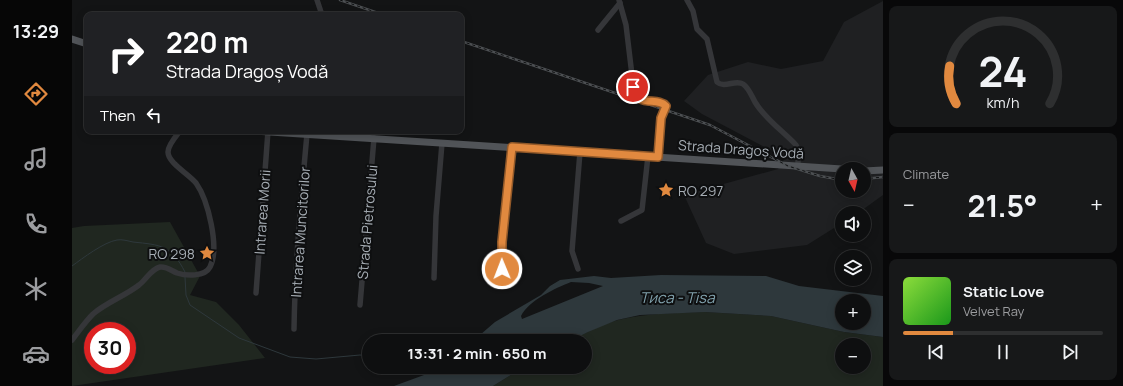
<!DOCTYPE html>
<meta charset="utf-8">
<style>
body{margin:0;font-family:Manrope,sans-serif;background:#171819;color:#f1f3f6;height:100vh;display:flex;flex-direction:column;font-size:15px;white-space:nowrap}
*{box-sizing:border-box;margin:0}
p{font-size:13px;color:#9b9c9f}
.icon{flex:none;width:22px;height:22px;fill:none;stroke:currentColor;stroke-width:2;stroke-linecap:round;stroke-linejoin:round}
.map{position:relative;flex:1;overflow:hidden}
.drawer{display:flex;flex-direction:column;gap:6px;padding:6px;background:#080809;width:240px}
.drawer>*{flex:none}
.banner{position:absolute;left:12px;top:12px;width:380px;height:122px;border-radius:8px;box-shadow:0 2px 10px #0003,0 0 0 1px #2e2f30;background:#202124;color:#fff;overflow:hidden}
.needle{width:26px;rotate:172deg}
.controls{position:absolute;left:763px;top:162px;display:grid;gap:8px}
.controls a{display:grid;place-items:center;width:36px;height:36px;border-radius:50%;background:#0e0f10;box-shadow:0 2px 10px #0003,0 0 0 1px #2e2f30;font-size:20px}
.speed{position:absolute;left:12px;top:322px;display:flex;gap:8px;font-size:20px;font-weight:700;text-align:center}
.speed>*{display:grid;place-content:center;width:52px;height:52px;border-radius:50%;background:#0e0f10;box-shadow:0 2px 10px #0003,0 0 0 1px #2e2f30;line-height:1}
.speed .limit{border:6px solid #d22;background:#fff;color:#111}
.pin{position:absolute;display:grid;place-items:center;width:34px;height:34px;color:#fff;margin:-17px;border:2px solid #fff;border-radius:50%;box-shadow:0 1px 4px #0007}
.me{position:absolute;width:44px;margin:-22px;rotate:359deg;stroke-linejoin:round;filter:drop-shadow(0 0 3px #0008)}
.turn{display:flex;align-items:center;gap:14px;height:84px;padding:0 16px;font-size:18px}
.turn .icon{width:52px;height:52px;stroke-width:2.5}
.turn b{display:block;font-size:28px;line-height:34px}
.then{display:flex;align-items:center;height:38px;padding:0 16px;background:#0003;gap:8px;font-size:15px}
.big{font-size:30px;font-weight:700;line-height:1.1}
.drawer .tile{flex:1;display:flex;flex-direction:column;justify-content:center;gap:6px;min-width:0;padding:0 14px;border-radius:8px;background:#171819}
.drawer .dial{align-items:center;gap:0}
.dial svg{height:104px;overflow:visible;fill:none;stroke:#2e2f30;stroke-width:7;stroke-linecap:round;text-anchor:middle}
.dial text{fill:#f1f3f6;stroke:none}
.song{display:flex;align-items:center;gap:12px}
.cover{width:48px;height:48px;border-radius:6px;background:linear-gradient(135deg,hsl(90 70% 55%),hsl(120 70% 35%))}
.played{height:4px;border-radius:2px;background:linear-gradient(90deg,#e1893f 25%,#2e2f30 25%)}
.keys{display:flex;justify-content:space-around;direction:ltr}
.heat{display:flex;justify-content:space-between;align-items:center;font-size:22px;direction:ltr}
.trip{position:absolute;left:290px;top:334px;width:230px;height:40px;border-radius:20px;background:#0e0f10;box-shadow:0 2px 10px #0003,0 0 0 1px #2e2f30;font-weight:700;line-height:40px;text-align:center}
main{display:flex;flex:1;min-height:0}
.tab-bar{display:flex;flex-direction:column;width:72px;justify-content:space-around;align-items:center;background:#060606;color:#9b9c9f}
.tab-bar .icon{width:28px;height:28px}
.tab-bar .selected{color:#e1893f}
.tab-bar b{font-size:18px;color:#f1f3f6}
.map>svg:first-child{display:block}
.built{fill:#1f2022;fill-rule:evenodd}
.green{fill:#202720;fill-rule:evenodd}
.water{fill:#2e383c;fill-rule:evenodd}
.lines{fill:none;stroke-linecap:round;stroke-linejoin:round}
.stream{stroke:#2e383c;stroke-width:1}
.minor{stroke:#353639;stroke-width:5.5}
.major{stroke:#515458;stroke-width:7}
.rail-casing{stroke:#4c4f52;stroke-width:2.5}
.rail{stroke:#0e0f10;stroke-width:1;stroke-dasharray:3;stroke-linecap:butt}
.route-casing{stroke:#925929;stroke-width:10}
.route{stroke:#e1893f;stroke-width:7}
.labels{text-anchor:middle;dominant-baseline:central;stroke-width:4;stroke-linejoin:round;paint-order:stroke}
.street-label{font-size:14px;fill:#a6adb4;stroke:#0e0f10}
.poi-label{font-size:14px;fill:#a6adb4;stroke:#0e0f10;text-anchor:start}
.water-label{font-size:15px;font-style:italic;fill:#80a1ac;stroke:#0e0f10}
</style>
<main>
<nav class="tab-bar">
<b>13:29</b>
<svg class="icon selected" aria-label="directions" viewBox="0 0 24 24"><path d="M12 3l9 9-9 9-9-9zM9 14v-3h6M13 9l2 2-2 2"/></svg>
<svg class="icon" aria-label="music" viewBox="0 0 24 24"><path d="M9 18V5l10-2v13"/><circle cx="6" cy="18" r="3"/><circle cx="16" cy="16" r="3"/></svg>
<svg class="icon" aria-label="phone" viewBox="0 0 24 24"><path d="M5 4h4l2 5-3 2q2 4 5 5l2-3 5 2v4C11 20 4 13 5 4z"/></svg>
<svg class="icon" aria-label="climate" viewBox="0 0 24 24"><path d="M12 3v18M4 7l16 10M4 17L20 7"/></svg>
<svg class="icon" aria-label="car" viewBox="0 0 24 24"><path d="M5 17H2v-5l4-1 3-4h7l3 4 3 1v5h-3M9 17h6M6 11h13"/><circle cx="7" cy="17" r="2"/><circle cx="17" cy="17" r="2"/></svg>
</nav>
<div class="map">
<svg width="811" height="386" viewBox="0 0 811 386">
<rect width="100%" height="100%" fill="#131415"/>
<!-- built -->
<path class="built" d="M811,1V195L786,213H770V223L735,245L662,254L634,243L612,195L706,169L713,158L630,114L612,101L636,75L676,62L709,69L751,61L772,22ZM770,169H792V191H770Z"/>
<!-- green -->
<g class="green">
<path d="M98,222L128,276L118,295L144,302L167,325L193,358L0,386V228L12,226ZM21,331H55V365H21Z"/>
<path d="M633,312L699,316L772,332L811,337V386H421L452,367H513V341H498C513,333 530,324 546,320C574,313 604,313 633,312ZM770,345H792V367H770Z"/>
</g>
<!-- water -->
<g class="water">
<path d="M589,275L694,276L727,286L811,296V337L772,332L699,316L633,312L568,315L545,320L516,332L498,341H401L423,322L469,295L478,286L488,280L522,276L539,278ZM499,282L517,283L531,286L450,319L449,316C457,300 484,288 499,282ZM770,301H792V323H770Z"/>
<path d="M364,367H452L421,386H322L352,375Z"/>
</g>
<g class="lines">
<!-- stream -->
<g class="stream">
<path d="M0,266C11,258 32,242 45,240C50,239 56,241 61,242C89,245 99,245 113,272"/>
<path d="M113,277L114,295L118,305L167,338L218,357L244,359L288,355L297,356"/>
</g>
<!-- minor -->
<g class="minor">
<path d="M245,0L250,15"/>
<path d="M547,0L554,25L562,92C570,105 586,98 594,106L589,118L586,157"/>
<path d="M615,0L621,11L625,29L635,39L645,82C653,89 663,79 671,84C677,88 680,97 683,102C693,119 711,131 724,145L726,150V166"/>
<path d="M526,30L548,3"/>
<path d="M549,221L570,210L576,156"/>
<path d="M506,269L500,251L508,152"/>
<path d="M362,278L364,216L370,143"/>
<path d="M431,278C427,235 434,190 440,147"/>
<path d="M184,293L196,131"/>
<path d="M288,305L302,138"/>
<path d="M222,329C223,264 229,199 235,134"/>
<path d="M0,340C7,331 13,322 21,314C35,302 53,296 67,285C74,280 79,269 88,267C94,266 100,271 105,273C114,276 133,277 138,267C148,248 136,200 124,183C117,174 96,163 96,152C96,145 104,136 108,131"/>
</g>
<!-- major -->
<g class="major">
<path d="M0,39L15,44"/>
<path d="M182,131L770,169"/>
<path d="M792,171L811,170"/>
</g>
<!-- rail casing -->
<g class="rail-casing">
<g id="rail">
<path d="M268,0L312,15"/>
<path d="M389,41L638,125L716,166L748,176L770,180"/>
<path d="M792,179L811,177"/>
</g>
</g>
<!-- rail -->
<use href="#rail" class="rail"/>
</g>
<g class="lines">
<!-- route casing -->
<g class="route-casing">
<path id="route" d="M430,269V242L440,147L586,157L589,118L594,106C585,96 565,109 561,87"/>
</g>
<!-- route -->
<use href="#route" class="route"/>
</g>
<!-- icons -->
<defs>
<g id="sight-bare" transform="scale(1.2)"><path d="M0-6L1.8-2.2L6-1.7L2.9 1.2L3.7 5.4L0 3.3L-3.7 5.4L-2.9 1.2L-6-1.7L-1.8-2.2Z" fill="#e1893f" stroke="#0e0f10" stroke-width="2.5" paint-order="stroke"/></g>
</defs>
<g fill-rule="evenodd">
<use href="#sight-bare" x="594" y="190"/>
<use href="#sight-bare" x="135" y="253"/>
</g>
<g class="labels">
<!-- street labels -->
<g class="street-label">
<text transform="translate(669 149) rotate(4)">Strada Dragoș Vodă</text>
<text transform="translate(190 212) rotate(-86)">Intrarea Morii</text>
<text transform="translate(295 222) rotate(-85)">Strada Pietrosului</text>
<text transform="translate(228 232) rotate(-86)">Intrarea Muncitorilor</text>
</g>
<!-- poi labels -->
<g class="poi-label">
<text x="606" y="190">RO 297</text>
<text x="123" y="253" text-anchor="end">RO 298</text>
</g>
<!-- water labels -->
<g class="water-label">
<text x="605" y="297">Тиса - Tisa</text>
</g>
</g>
</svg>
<div class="controls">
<a><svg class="needle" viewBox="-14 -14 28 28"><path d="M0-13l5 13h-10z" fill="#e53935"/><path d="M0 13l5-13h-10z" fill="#9b9c9f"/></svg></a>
<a><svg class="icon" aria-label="sound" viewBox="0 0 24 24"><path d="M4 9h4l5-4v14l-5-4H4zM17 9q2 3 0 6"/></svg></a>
<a><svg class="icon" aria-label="layers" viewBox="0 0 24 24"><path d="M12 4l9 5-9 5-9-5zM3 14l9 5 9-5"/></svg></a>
<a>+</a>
<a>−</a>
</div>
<div class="speed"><div class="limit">30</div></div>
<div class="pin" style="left:561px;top:87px;background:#d93025"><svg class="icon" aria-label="arrive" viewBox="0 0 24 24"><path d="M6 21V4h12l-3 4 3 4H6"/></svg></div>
<svg class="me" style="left:430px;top:269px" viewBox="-20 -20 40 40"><circle r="17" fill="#e1893f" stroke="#fff" stroke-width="3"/><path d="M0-11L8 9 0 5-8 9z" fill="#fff"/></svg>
<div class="trip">13:31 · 2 min · 650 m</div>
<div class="banner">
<div class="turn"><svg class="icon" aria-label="right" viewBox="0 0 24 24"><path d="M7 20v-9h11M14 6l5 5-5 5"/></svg><div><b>220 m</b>Strada Dragoș Vodă</div></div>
<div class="then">Then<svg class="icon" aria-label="left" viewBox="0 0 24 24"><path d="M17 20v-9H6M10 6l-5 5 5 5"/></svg></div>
</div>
</div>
<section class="drawer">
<div class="tile dial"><svg viewBox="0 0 100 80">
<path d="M14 69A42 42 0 1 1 86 69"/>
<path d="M14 69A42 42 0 0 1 9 40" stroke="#e1893f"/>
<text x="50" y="56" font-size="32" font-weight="700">24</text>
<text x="50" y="72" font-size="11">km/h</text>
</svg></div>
<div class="tile"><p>Climate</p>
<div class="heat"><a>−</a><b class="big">21.5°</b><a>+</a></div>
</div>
<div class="tile">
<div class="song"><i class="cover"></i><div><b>Static Love</b><p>Velvet Ray</p></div></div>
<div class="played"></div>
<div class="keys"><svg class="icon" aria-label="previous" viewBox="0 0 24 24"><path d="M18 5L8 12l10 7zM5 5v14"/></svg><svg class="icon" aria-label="pause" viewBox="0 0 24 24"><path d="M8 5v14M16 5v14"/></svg><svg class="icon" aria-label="next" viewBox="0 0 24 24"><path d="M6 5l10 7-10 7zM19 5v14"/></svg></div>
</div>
</section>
</main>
